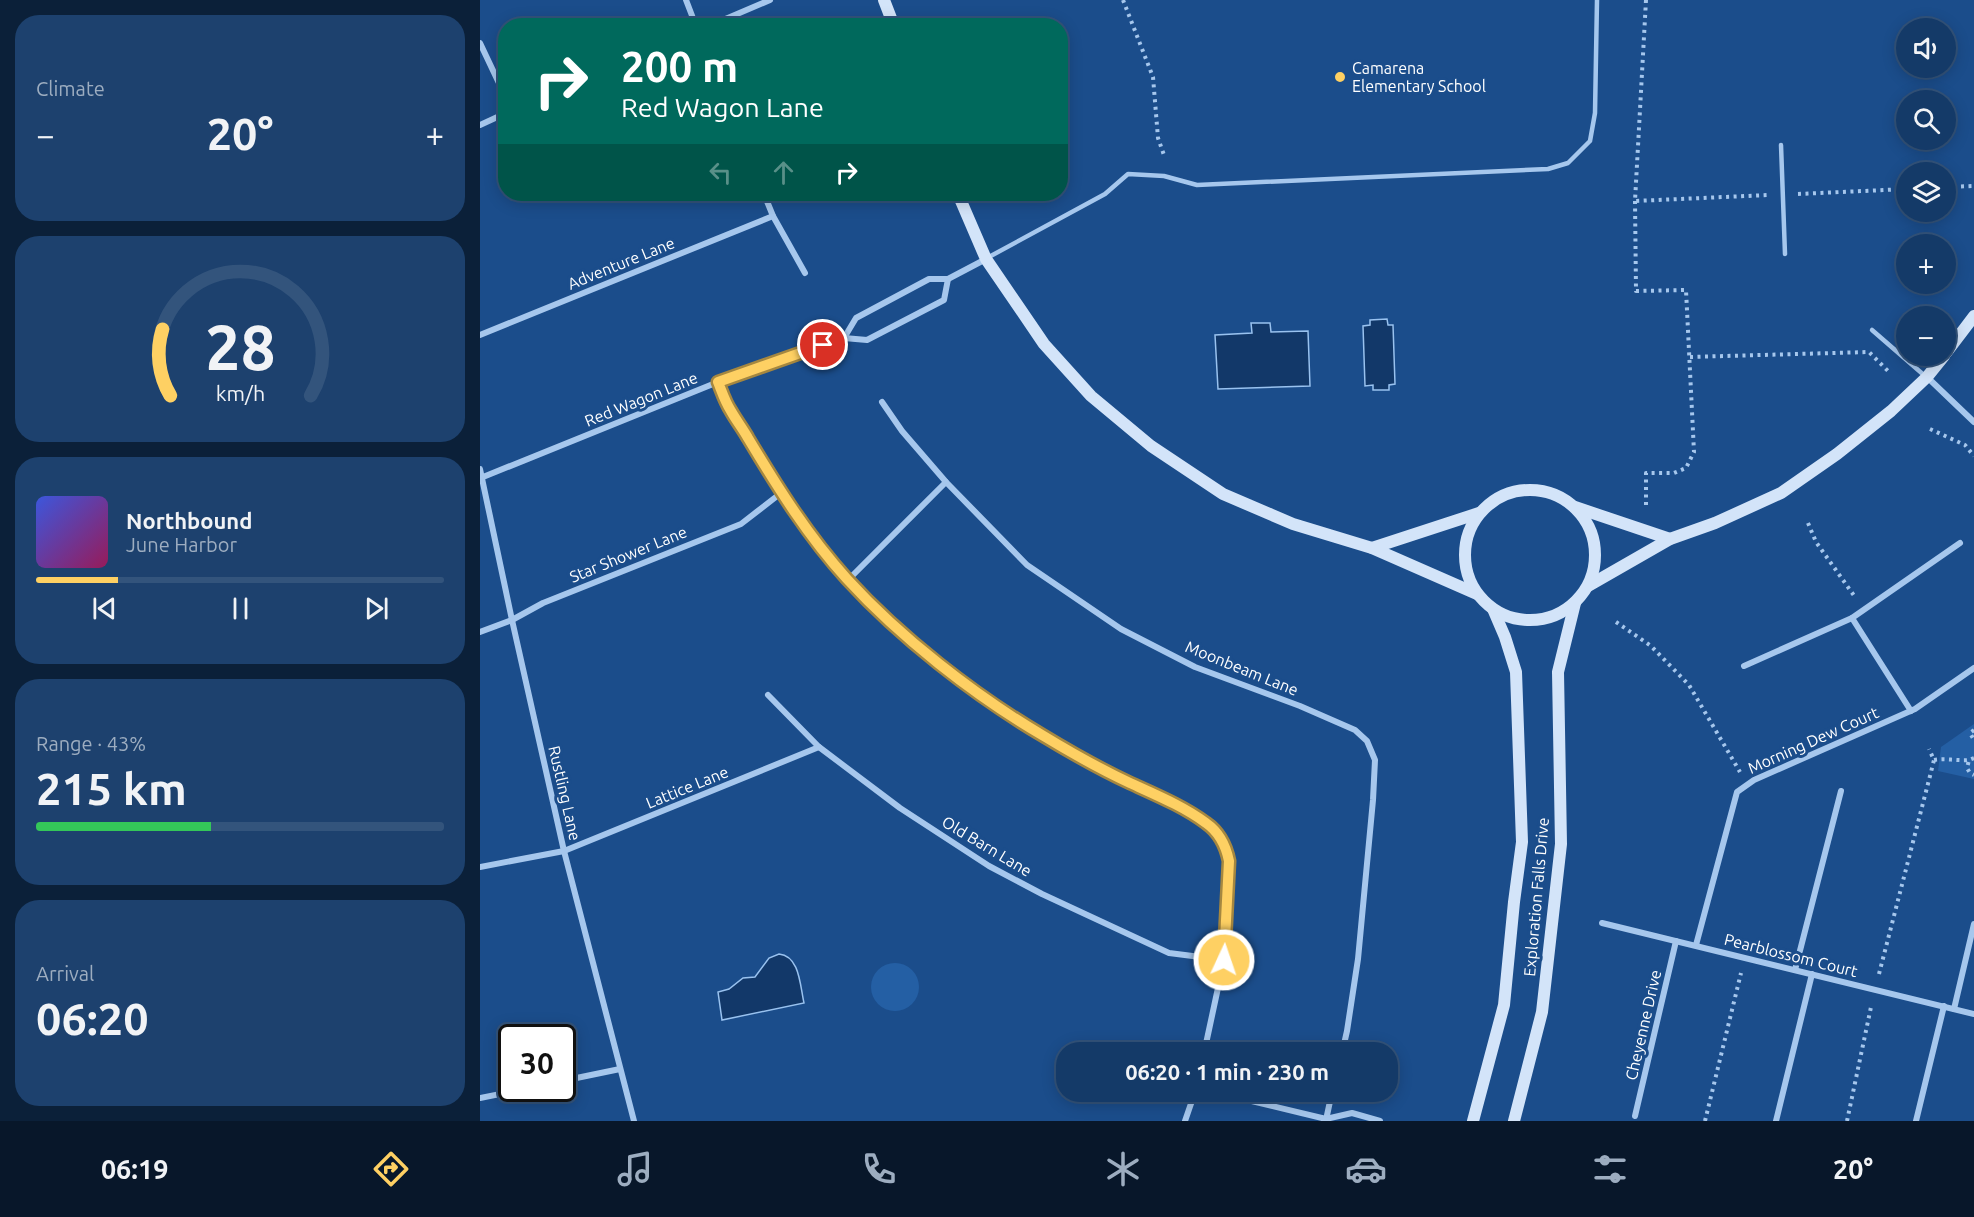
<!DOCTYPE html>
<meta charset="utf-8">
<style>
body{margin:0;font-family:Ubuntu,sans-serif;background:#1d416e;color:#f1f3f6;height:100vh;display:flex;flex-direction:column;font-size:22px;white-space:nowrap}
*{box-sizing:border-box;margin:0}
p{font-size:20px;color:#9dadc0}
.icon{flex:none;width:33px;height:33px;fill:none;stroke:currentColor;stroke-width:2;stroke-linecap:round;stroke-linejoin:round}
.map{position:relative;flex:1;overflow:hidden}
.drawer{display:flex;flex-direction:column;gap:15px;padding:15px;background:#0b2039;width:480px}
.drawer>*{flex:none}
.guide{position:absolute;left:18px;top:18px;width:570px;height:183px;border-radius:24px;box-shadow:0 3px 15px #0003,0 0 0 2px #33547c;background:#00695c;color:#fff;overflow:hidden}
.tools{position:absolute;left:1416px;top:18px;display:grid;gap:12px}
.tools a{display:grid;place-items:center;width:60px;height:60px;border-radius:50%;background:#143a68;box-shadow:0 3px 15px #0003,0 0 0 2px #33547c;font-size:30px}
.speed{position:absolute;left:18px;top:1024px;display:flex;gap:12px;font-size:30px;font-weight:700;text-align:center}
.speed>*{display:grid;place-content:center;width:78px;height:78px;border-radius:50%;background:#143a68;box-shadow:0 3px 15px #0003,0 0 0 2px #33547c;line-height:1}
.speed .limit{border:3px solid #111;border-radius:9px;background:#fff;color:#111}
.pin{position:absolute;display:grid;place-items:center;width:51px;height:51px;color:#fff;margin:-26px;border:3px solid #fff;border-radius:50%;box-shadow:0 2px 6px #0007}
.me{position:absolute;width:66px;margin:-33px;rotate:3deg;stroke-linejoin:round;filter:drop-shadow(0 0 4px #0008)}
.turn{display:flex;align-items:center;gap:21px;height:126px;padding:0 24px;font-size:27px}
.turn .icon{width:78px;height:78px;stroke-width:2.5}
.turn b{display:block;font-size:42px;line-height:51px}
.lanes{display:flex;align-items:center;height:57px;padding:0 24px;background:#0003;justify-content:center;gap:30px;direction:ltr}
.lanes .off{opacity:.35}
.big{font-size:45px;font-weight:700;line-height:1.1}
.drawer .card{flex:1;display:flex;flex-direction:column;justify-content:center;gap:9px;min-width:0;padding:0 21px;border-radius:24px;background:#1d416e}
.drawer .dial{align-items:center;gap:0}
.dial svg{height:156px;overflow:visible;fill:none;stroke:#33547c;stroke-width:7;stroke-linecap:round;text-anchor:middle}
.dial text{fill:#f1f3f6;stroke:none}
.song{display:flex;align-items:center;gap:18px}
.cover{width:72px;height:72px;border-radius:9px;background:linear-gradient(135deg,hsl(230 70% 55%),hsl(330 70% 35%))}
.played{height:6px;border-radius:3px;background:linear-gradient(90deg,#fed063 20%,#33547c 20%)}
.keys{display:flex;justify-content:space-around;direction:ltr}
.heat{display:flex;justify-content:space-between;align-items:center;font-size:33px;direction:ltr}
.charge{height:9px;border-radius:4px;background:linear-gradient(90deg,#34c759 43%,#33547c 0)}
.trip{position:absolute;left:576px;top:1042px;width:342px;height:60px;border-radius:24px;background:#143a68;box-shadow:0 3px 15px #0003,0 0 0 2px #33547c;font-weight:700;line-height:60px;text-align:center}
.tabs{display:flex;height:96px;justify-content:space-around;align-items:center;background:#08172a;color:#9dadc0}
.tabs .icon{width:42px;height:42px}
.tabs .selected{color:#fed063}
.tabs b{font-size:27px;color:#f1f3f6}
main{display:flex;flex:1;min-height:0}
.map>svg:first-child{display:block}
.green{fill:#245fa4}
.water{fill:#123869;stroke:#99c2ef;stroke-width:1.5}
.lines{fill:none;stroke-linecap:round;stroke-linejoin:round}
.path{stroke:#a6c7ed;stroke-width:4;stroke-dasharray:3 4.5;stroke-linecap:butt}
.lane{stroke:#a6c7ed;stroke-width:4.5}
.street{stroke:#a6c7ed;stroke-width:6}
.secondary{stroke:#d3e4f9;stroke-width:12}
.route-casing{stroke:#a58740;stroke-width:15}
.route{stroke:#fed063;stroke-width:10}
.poi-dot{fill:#fed063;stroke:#1b4d8b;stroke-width:2}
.labels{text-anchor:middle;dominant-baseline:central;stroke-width:6;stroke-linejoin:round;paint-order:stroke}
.poi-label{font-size:16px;fill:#fff;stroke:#1b4d8b;text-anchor:start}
.street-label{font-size:16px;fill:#fff;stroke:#1b4d8b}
</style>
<main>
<section class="drawer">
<div class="card"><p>Climate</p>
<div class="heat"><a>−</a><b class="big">20°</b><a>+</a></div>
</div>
<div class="card dial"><svg viewBox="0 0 100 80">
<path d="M14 69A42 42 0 1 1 86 69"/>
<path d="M14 69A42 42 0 0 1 10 35" stroke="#fed063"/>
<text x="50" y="56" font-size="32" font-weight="700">28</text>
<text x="50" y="72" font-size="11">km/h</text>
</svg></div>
<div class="card">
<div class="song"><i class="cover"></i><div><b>Northbound</b><p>June Harbor</p></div></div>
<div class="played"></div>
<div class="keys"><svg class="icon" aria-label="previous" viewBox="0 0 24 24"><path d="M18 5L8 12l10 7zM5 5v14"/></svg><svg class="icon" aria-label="pause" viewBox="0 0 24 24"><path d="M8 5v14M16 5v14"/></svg><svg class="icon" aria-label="next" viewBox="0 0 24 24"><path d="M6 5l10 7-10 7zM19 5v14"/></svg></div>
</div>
<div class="card"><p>Range · 43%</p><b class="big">215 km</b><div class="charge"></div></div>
<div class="card"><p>Arrival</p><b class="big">06:20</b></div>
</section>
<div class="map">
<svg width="1494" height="1121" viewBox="0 0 1494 1121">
<rect width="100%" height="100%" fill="#1b4d8b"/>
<!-- green -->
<g class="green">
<path d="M1494,724V779L1458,771L1461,747Z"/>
<circle cx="415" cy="987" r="24"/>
</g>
<!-- water -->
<g class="water">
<path d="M907,319L908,325H913L915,384L909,385V390H893V385L885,386L883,326L890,325V320Z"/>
<path d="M771,323H790L791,332L828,331L830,386L738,389L735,335L772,333Z"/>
<path d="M299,954C320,956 320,986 324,1003L242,1020L238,992L249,989L263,978L275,977L289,958Z"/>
</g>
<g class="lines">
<!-- path -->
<g class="path">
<path d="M643,0L673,77L678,138L685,158"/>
<path d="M1166,0L1155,201L1289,195"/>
<path d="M1466,187L1494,186"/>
<path d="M1318,194L1426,189"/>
<path d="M1155,201L1156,291L1206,290L1214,452L1206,468L1194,473H1166V507"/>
<path d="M1210,357L1389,352L1408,371"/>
<path d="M1450,429L1485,445L1494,456"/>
<path d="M1328,523L1336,542L1375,597"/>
<path d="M1136,622L1171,646L1209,685L1260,772"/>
<path d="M1494,730L1490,733L1494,740"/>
<path d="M1494,758L1489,760L1487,768L1490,773L1494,775"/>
<path d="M1454,760C1466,758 1477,761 1489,760"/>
<path d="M1399,974L1451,772L1454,760L1449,749"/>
<path d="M1225,1121L1261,973"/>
<path d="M1367,1121L1391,1007"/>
</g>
<!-- lane -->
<g class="lane">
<path d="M1301,145L1305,254"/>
<path d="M507,258L625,194L648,174L684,176L717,185L1068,169L1088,163L1110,141L1115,113L1117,0"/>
<path d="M1392,330L1445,376"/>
</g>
<!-- street -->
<g class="street">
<path d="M206,0L216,26"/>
<path d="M229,26L290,0"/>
<path d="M0,43L26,98"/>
<path d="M0,125L26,113"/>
<path d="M284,194L293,216L325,273"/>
<path d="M0,335L293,216"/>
<path d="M364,338L376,318L449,279H468L506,259"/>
<path d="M1447,377L1494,422"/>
<path d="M238,382C242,392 245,402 251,411C256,420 263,429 268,438C298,488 328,536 367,579C420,637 494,695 562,735C590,752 620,769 650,783C675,795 703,806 726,823C739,832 746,846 749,861L744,960L724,1053"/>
<path d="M402,402L422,431L466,482L547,565L641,629L715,667L820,706L875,730L887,741L895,760L893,800L878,959L867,1031L862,1053"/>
<path d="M0,469L32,620L84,851L154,1121"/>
<path d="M3,477L238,382L364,338L387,340L464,300L468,279"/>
<path d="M368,580L466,482"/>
<path d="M1372,618L1431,711"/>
<path d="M0,632L32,620L63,603L261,524L301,493"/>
<path d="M1264,666L1372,618L1480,543"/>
<path d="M288,695L339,747L420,808L509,866L562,894L689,953L744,960"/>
<path d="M0,867L84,851L339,747"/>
<path d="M1122,923L1494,1014"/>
<path d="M1216,945L1257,792L1274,780L1435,709L1494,668"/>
<path d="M1315,970L1361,791"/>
<path d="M1474,1009L1494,924"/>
<path d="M82,1081L140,1069"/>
<path d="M734,1092L846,1119L872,1113L900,1121"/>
<path d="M0,1098L45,1089"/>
<path d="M1155,1116L1196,941"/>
<path d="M846,1120L852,1092"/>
<path d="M705,1121L715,1092"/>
<path d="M1296,1121L1332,974"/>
<path d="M1436,1121L1464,1006"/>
</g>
<!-- secondary -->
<g class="secondary">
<path d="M404,0L414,26"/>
<path d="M478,194L506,259L564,344L611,396L671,446L743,494L813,524L892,548L997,594"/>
<path d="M1466,353L1494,316"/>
<circle cx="1050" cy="555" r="65"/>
<path d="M1095,507L1190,539"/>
<path d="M892,548L999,513"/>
<path d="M1108,586L1190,539L1235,523L1301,493L1357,454L1411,411L1447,377L1464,356"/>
<path d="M993,1121L1024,1005L1034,902L1042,842L1036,672L1025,637L1013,609"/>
<path d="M1034,1121L1062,1012L1081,844L1078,672L1095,603"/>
</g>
</g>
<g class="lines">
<!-- route casing -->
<g class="route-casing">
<path id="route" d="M343,345L238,382C242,392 245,402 251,411C256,420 263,429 268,438C298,488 328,536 367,579C420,637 494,695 562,735C590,752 620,769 650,783C676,795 703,806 726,823C739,832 746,846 749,861L744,960"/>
</g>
<!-- route -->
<use href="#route" class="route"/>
</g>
<!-- markers -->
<circle class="poi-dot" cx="860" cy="77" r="6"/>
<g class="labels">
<!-- poi labels -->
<g class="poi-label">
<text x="872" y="68">Camarena<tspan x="872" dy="18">Elementary School</tspan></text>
</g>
<!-- street labels -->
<g class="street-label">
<text transform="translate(141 263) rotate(-22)">Adventure Lane</text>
<text transform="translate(161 399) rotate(-22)">Red Wagon Lane</text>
<text transform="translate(148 554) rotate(-22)">Star Shower Lane</text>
<text transform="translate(762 668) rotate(22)">Moonbeam Lane</text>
<text transform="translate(1333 740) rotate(-24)">Morning Dew Court</text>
<text transform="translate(207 787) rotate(-22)">Lattice Lane</text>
<text transform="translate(85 793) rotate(77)">Rustling Lane</text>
<text transform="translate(507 846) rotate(31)">Old Barn Lane</text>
<text transform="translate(1056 897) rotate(-85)">Exploration Falls Drive</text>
<text transform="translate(1311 955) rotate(14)">Pearblossom Court</text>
<text transform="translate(1163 1025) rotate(-77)">Cheyenne Drive</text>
</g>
</g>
</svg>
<div class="tools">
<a><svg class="icon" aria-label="sound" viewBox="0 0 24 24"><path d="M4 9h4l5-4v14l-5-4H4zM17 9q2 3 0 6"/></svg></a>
<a><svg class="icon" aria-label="search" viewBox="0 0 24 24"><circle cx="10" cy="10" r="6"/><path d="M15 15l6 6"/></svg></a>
<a><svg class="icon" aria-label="layers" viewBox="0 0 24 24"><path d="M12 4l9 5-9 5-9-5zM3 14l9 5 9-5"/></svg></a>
<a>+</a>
<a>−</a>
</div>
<div class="speed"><div class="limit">30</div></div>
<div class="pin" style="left:343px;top:345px;background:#d93025"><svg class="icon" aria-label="arrive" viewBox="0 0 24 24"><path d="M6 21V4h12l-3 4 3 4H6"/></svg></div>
<svg class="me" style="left:744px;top:960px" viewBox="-20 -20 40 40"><circle r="17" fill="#fed063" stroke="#fff" stroke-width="3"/><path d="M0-11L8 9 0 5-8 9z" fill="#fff"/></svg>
<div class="trip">06:20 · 1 min · 230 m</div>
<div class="guide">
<div class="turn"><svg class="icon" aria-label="right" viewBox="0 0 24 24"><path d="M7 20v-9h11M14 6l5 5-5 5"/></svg><div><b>200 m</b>Red Wagon Lane</div></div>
<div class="lanes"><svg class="icon off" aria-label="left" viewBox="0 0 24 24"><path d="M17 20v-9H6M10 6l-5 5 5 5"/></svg><svg class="icon off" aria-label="ahead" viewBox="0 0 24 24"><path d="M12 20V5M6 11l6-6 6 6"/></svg><svg class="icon" aria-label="right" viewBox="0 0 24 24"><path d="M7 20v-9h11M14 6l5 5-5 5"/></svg></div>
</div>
</div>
</main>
<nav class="tabs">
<b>06:19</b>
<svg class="icon selected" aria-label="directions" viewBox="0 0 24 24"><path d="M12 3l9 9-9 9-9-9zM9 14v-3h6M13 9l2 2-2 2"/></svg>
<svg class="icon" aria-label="music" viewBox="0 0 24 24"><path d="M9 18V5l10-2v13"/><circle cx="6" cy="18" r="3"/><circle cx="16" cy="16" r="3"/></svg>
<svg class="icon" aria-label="phone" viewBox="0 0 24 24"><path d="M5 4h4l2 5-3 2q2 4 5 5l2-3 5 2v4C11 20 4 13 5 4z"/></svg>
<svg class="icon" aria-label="climate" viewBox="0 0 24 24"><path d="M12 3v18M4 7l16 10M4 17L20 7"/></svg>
<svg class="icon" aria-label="car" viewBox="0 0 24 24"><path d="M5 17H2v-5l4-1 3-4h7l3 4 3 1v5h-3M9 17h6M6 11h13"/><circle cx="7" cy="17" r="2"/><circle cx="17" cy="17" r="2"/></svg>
<svg class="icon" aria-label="filters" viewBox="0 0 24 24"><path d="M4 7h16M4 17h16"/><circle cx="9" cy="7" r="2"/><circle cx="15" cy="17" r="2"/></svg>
<b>20°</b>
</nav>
